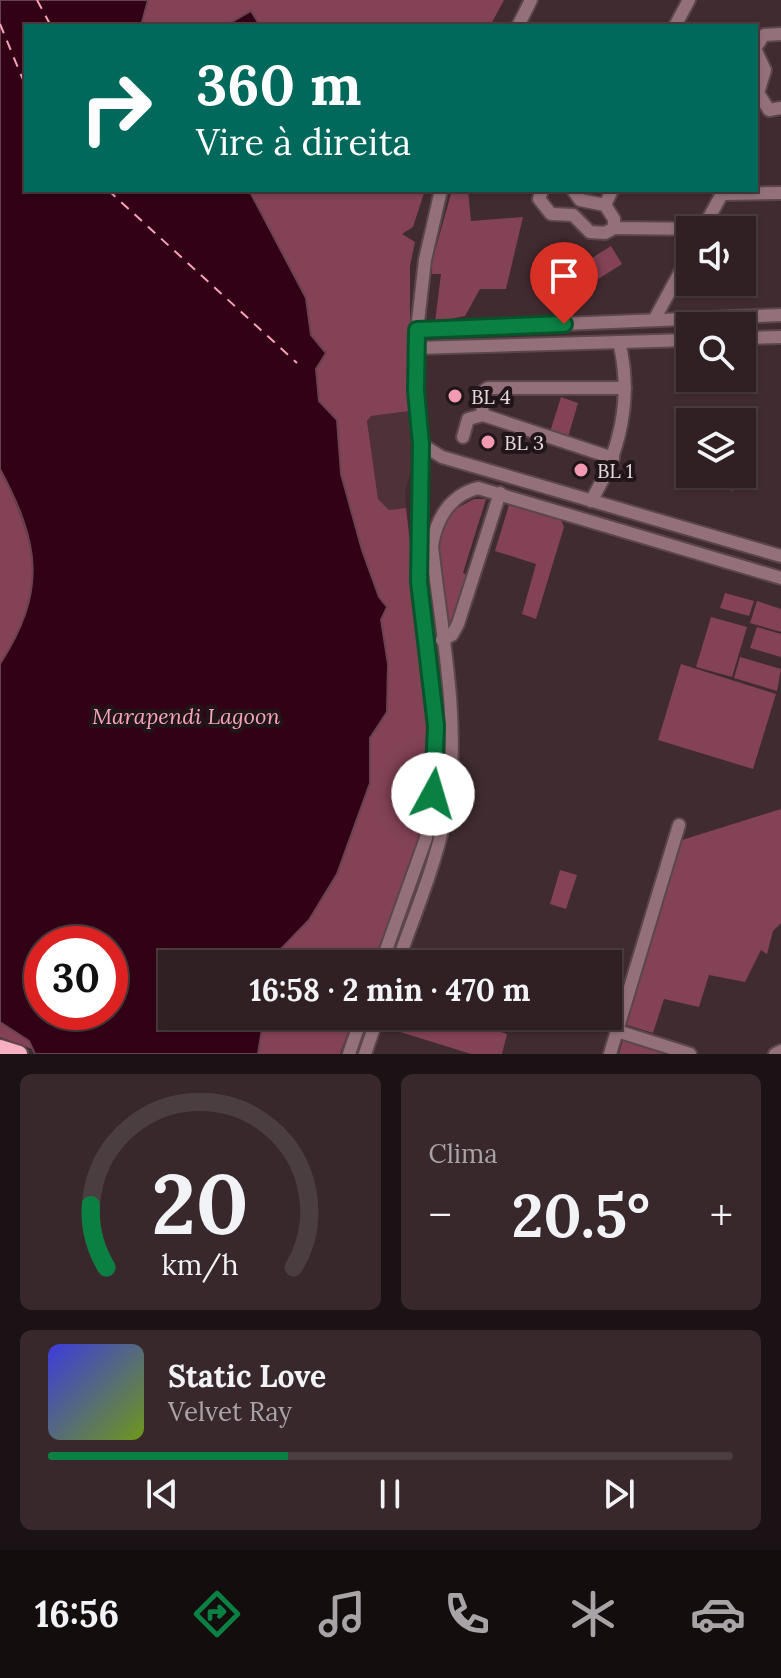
<!DOCTYPE html>
<html lang="pt">
<meta charset="utf-8">
<style>
body{margin:0;font-family:Lora,serif;background:#38282c;color:#f1f3f6;height:100vh;display:flex;flex-direction:column;font-size:30px;white-space:nowrap}
*{box-sizing:border-box;margin:0}
p{font-size:26px;color:#a8a3a6}
.icon{flex:none;width:44px;height:44px;fill:none;stroke:currentColor;stroke-width:2;stroke-linecap:round;stroke-linejoin:round}
.map{position:relative;height:1054px;overflow:hidden}
.drawer{display:flex;flex-direction:column;gap:20px;padding:20px;background:#1a1214;flex:1}
.drawer>*{flex:none}
.top-card{position:absolute;left:24px;top:24px;width:734px;height:168px;border-radius:0px;box-shadow:0 2px 6px #0004,0 0 0 2px #4b3e41;background:#00695c;color:#fff;overflow:hidden}
.tools{position:absolute;left:676px;top:216px;display:grid;gap:16px}
.tools a{display:grid;place-items:center;width:80px;height:80px;border-radius:0px;background:#302024;box-shadow:0 2px 6px #0004,0 0 0 2px #4b3e41;font-size:40px}
.speed{position:absolute;left:24px;top:926px;display:flex;gap:16px;font-size:40px;font-weight:700;text-align:center}
.speed>*{display:grid;place-content:center;width:104px;height:104px;border-radius:50%;background:#302024;box-shadow:0 2px 6px #0004,0 0 0 2px #4b3e41;line-height:1}
.speed .limit{border:12px solid #d22;background:#fff;color:#111}
.pin{position:absolute;display:grid;place-items:center;width:68px;height:68px;color:#fff;margin:-82px -34px;border-radius:50% 50% 50% 0;rotate:-45deg;box-shadow:0 0 8px #0007}
.pin .icon{rotate:45deg}
.me{position:absolute;width:88px;margin:-44px;rotate:6deg;stroke-linejoin:round;filter:drop-shadow(0 0 6px #0008)}
.turn{display:flex;align-items:center;gap:28px;height:168px;padding:0 40px;font-size:36px}
.turn .icon{width:104px;height:104px;stroke-width:2.5}
.turn b{display:block;font-size:56px;line-height:68px}
.big{font-size:60px;font-weight:700;line-height:1.1}
.drawer .tile{flex:1;display:flex;flex-direction:column;justify-content:center;gap:12px;min-width:0;padding:0 28px;border-radius:12px;background:#38282c}
.drawer .dial{align-items:center;gap:0}
.dial svg{height:208px;overflow:visible;fill:none;stroke:#4b3e41;stroke-width:7;stroke-linecap:round;text-anchor:middle}
.dial text{fill:#f1f3f6;stroke:none}
.song{display:flex;align-items:center;gap:24px}
.cover{width:96px;height:96px;border-radius:12px;background:linear-gradient(135deg,hsl(240 70% 55%),hsl(80 70% 35%))}
.played{height:8px;border-radius:4px;background:linear-gradient(90deg,#0b8043 35%,#4b3e41 35%)}
.keys{display:flex;justify-content:space-around;direction:ltr}
.heat{display:flex;justify-content:space-between;align-items:center;font-size:44px;direction:ltr}
.drawer .tiles{flex:1;display:grid;gap:20px;grid-template-columns:1fr 1fr}
.tile:last-child{grid-column:span 2}
.trip{position:absolute;left:158px;top:950px;width:464px;height:80px;border-radius:0px;background:#302024;box-shadow:0 2px 6px #0004,0 0 0 2px #4b3e41;font-weight:700;line-height:80px;text-align:center}
.tabs{display:flex;height:128px;justify-content:space-around;align-items:center;background:#130d0e;color:#a8a3a6}
.tabs .icon{width:56px;height:56px}
.tabs .selected{color:#0b8043}
.tabs b{font-size:36px;color:#f1f3f6}
.map>svg:first-child{display:block}
.built{fill:#4e3139}
.green{fill:#834255}
.water{fill:#330115;stroke:#694250;stroke-width:2;fill-rule:evenodd}
.lines{fill:none;stroke-linecap:round;stroke-linejoin:round}
.ferry{stroke:#f9a2b9;stroke-width:2;stroke-dasharray:10 8;stroke-linecap:butt}
.minor-casing{stroke:#5b474b;stroke-width:16}
.major-casing{stroke:#5b474b;stroke-width:20}
.minor{stroke:#94717a;stroke-width:12}
.major{stroke:#f7afc1;stroke-width:16}
.route-casing{stroke:#07532c;stroke-width:20}
.route{stroke:#0b8043;stroke-width:14}
.poi-dot{fill:#f19ab1;stroke:#201619;stroke-width:3}
.labels{text-anchor:middle;dominant-baseline:central;stroke-width:8;stroke-linejoin:round;paint-order:stroke}
.poi-label{font-size:20px;fill:#e6d8db;stroke:#201619;text-anchor:start}
.water-label{font-size:22px;font-style:italic;fill:#f9a2b9;stroke:#201619}
</style>
<div class="map">
<svg width="781" height="1054" viewBox="0 0 781 1054">
<rect width="100%" height="100%" fill="#402b30"/>
<!-- built -->
<path class="built" d="M410,411L413,463L405,492L406,508L389,510L378,499L367,421L370,416Z"/>
<!-- green -->
<g class="green">
<path d="M148,0H504L490,26H141Z"/>
<path d="M249,190H425L413,227L402,234L415,242L410,266V411L371,416L367,421L378,499L389,510L406,508L434,750L420,837L373,964H271L276,954L309,920L337,874L370,783V738L387,712L388,664L381,620L386,607L379,597L362,550L341,474L337,420L319,401L316,369L326,353L311,335L306,298Z"/>
<path d="M452,190H468L471,221L523,217L506,289H480L465,316L435,322L441,274H432V262Z"/>
<path d="M611,246L622,264L584,288L573,270Z"/>
<path d="M561,397L578,403L568,437L550,432Z"/>
<path d="M716,408L758,414L754,440L742,438V422H714Z"/>
<path d="M0,469C37,547 49,588 0,664Z"/>
<path d="M474,499H486L463,573L470,576L454,625L448,623C445,592 427,537 452,512C458,507 467,503 474,499Z"/>
<path d="M509,505L561,520L564,527L536,619L522,614L536,564L495,551Z"/>
<path d="M725,593L754,601L749,616L720,608Z"/>
<path d="M757,601L781,609V632L750,623Z"/>
<path d="M711,617L747,627L732,677L696,667Z"/>
<path d="M757,627L781,634V657L750,648Z"/>
<path d="M740,657L781,669L777,691L734,678Z"/>
<path d="M681,664L776,694L753,769L658,740Z"/>
<path d="M781,809V923L773,931L767,954L761,950L745,982L709,975L699,1007L664,999L653,1033L627,1025L625,1020L679,845L682,840Z"/>
<path d="M560,870L577,875L566,909L550,904Z"/>
<path d="M264,1016H354L340,1054H258Z"/>
<path d="M399,1016H447L507,1034L502,1054H471L394,1030Z"/>
<path d="M0,1022L29,1041L35,1050L0,1037Z"/>
<path d="M623,1040L669,1054H619Z"/>
</g>
<!-- water -->
<g class="water">
<path d="M0,0H148L141,26H26V190H249L306,298L311,335L326,353L316,369L319,401L337,420L341,474L362,550L379,597L387,607L381,620L388,664L387,712L370,738V783L337,874L309,920L276,954L271,964H172V1016H264L258,1054H35L29,1041L0,1022V664C47,591 40,544 0,469ZM42,944H110V1012H42Z"/>
<path d="M251,11L259,24L256,26H225Z"/>
<path d="M716,476L736,478L732,490L707,482Z"/>
</g>
<g class="lines">
<!-- ferry -->
<g class="ferry">
<path d="M37,0L51,26"/>
<path d="M0,24L26,87"/>
<path d="M108,190L297,363"/>
</g>
<!-- minor casing -->
<g class="minor-casing">
<g id="minor">
<path d="M518,26L531,0"/>
<path d="M675,26L689,0"/>
<path d="M756,47L764,35L781,34"/>
<path d="M756,51L765,70L758,93L769,110L781,108"/>
<path d="M542,190L539,199L551,214L573,215L590,232L605,233L614,228"/>
<path d="M573,190L580,200L605,205L614,219V228L703,229"/>
<path d="M719,190L722,194L781,193"/>
<path d="M605,205L612,190"/>
<path d="M702,230L722,194"/>
<path d="M654,320L690,254"/>
<path d="M417,330L781,315"/>
<path d="M742,338L781,337"/>
<path d="M415,348L690,340"/>
<path d="M483,415L481,393L488,388H625"/>
<path d="M463,437L468,419L483,415L613,458"/>
<path d="M421,444L442,457L781,556"/>
<path d="M591,501C620,453 633,398 619,342"/>
<path d="M442,640L452,635L458,624L500,493"/>
<path d="M381,964L426,838L437,757L419,582L421,444L415,348L425,260L441,190"/>
<path d="M397,964C416,910 439,858 448,801C460,717 441,630 432,546C436,519 450,495 478,488L781,578"/>
<path d="M617,1031L690,1054"/>
<path d="M349,1054L362,1016"/>
<path d="M365,1054L378,1016"/>
<path d="M610,1054L679,825"/>
<path d="M775,1054L781,1051"/>
</g>
</g>
<!-- major casing -->
<g class="major-casing">
<path id="major" d="M0,1048L19,1054"/>
</g>
<!-- minor -->
<use href="#minor" class="minor"/>
<!-- major -->
<use href="#major" class="major"/>
</g>
<g class="lines">
<!-- route casing -->
<g class="route-casing">
<path id="route" d="M433,794L436,726L419,582L421,444L416,391L417,330L564,324"/>
</g>
<!-- route -->
<use href="#route" class="route"/>
</g>
<!-- markers -->
<g class="poi-dot">
<circle cx="455" cy="396" r="8"/>
<circle cx="488" cy="442" r="8"/>
<circle cx="581" cy="470" r="8"/>
</g>
<g class="labels">
<!-- poi labels -->
<g class="poi-label">
<text x="471" y="396">BL 4</text>
<text x="504" y="442">BL 3</text>
<text x="597" y="470">BL 1</text>
</g>
<!-- water labels -->
<g class="water-label">
<text x="186" y="716">Marapendi Lagoon</text>
</g>
</g>
</svg>
<div class="tools">
<a><svg class="icon" aria-label="sound" viewBox="0 0 24 24"><path d="M4 9h4l5-4v14l-5-4H4zM17 9q2 3 0 6"/></svg></a>
<a><svg class="icon" aria-label="search" viewBox="0 0 24 24"><circle cx="10" cy="10" r="6"/><path d="M15 15l6 6"/></svg></a>
<a><svg class="icon" aria-label="layers" viewBox="0 0 24 24"><path d="M12 4l9 5-9 5-9-5zM3 14l9 5 9-5"/></svg></a>
</div>
<div class="speed"><div class="limit">30</div></div>
<div class="pin" style="left:564px;top:324px;background:#d93025"><svg class="icon" aria-label="arrive" viewBox="0 0 24 24"><path d="M6 21V4h12l-3 4 3 4H6"/></svg></div>
<svg class="me" style="left:433px;top:794px" viewBox="-20 -20 40 40"><circle r="19" fill="#fff"/><path d="M0-13L10 11 0 6-10 11z" fill="#0b8043"/></svg>
<div class="trip">16:58 · 2 min · 470 m</div>
<div class="top-card">
<div class="turn"><svg class="icon" aria-label="right" viewBox="0 0 24 24"><path d="M7 20v-9h11M14 6l5 5-5 5"/></svg><div><b>360 m</b>Vire à direita</div></div>
</div>
</div>
<section class="drawer">
<div class="tiles">
<div class="tile dial"><svg viewBox="0 0 100 80">
<path d="M14 69A42 42 0 1 1 86 69"/>
<path d="M14 69A42 42 0 0 1 8 45" stroke="#0b8043"/>
<text x="50" y="56" font-size="32" font-weight="700">20</text>
<text x="50" y="72" font-size="11">km/h</text>
</svg></div>
<div class="tile"><p>Clima</p>
<div class="heat"><a>−</a><b class="big">20.5°</b><a>+</a></div>
</div>
<div class="tile">
<div class="song"><i class="cover"></i><div><b>Static Love</b><p>Velvet Ray</p></div></div>
<div class="played"></div>
<div class="keys"><svg class="icon" aria-label="previous" viewBox="0 0 24 24"><path d="M18 5L8 12l10 7zM5 5v14"/></svg><svg class="icon" aria-label="pause" viewBox="0 0 24 24"><path d="M8 5v14M16 5v14"/></svg><svg class="icon" aria-label="next" viewBox="0 0 24 24"><path d="M6 5l10 7-10 7zM19 5v14"/></svg></div>
</div>
</div>
</section>
<nav class="tabs">
<b>16:56</b>
<svg class="icon selected" aria-label="directions" viewBox="0 0 24 24"><path d="M12 3l9 9-9 9-9-9zM9 14v-3h6M13 9l2 2-2 2"/></svg>
<svg class="icon" aria-label="music" viewBox="0 0 24 24"><path d="M9 18V5l10-2v13"/><circle cx="6" cy="18" r="3"/><circle cx="16" cy="16" r="3"/></svg>
<svg class="icon" aria-label="phone" viewBox="0 0 24 24"><path d="M5 4h4l2 5-3 2q2 4 5 5l2-3 5 2v4C11 20 4 13 5 4z"/></svg>
<svg class="icon" aria-label="climate" viewBox="0 0 24 24"><path d="M12 3v18M4 7l16 10M4 17L20 7"/></svg>
<svg class="icon" aria-label="car" viewBox="0 0 24 24"><path d="M5 17H2v-5l4-1 3-4h7l3 4 3 1v5h-3M9 17h6M6 11h13"/><circle cx="7" cy="17" r="2"/><circle cx="17" cy="17" r="2"/></svg>
</nav>
